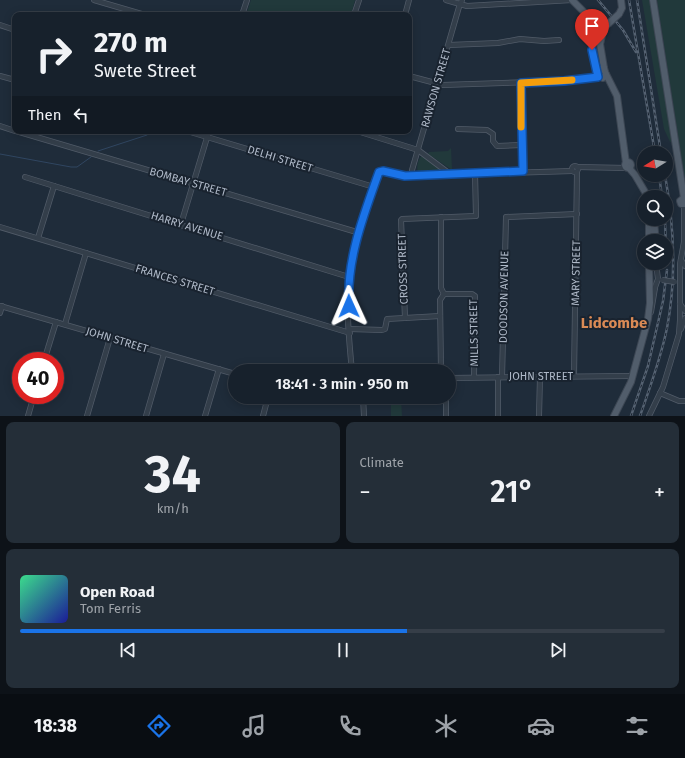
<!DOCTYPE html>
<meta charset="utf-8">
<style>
body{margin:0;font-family:"Fira Sans",sans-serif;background:#242e38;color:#f1f3f6;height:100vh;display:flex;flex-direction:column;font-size:15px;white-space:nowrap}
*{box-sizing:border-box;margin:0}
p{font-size:13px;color:#9ea3a9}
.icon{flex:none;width:22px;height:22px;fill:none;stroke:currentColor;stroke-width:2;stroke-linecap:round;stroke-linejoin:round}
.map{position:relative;height:416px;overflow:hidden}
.panel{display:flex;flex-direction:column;gap:6px;padding:6px;background:#0d1218;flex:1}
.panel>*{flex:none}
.top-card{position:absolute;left:12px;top:12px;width:400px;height:122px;border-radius:8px;box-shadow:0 2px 10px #0003,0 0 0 1px #363e48;background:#17212c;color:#f1f3f6;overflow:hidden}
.needle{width:26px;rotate:259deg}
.buttons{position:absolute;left:637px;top:146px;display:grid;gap:8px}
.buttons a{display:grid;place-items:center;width:36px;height:36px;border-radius:50%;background:#17212c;box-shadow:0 2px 10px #0003,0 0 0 1px #363e48;font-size:20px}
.speed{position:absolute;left:12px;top:352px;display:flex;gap:8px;font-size:20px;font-weight:700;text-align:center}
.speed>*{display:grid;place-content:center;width:52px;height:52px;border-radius:50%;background:#17212c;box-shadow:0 2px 10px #0003,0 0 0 1px #363e48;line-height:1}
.speed .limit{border:6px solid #d22;background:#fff;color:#111}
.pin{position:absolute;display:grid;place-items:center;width:34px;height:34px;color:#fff;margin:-41px -17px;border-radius:50% 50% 50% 0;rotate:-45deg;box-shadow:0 0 4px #0007}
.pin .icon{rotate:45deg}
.me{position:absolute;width:44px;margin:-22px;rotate:359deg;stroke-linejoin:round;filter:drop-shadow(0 0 3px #0008)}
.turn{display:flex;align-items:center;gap:14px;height:84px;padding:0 16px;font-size:18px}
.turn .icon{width:52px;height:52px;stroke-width:2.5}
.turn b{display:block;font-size:28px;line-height:34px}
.then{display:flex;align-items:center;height:38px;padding:0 16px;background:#0003;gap:8px;font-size:15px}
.big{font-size:30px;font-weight:600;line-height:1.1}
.panel .widget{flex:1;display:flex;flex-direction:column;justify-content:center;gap:6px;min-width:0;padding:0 14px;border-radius:8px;background:#242e38}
.panel .dial{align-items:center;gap:0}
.dial b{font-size:52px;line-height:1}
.song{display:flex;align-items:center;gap:12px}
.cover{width:48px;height:48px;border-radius:6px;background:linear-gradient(135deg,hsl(150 70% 55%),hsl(240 70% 35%))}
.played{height:4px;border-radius:2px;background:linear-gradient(90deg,#1a73e8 60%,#363e48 60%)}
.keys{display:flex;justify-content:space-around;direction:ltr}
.heat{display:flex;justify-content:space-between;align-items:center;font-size:22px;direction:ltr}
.panel .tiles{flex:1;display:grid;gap:6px;grid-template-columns:1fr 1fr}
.widget:last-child{grid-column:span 2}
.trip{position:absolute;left:228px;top:364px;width:228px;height:40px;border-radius:20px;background:#17212c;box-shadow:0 2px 10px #0003,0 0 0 1px #363e48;font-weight:600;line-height:40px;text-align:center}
.tab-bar{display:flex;height:64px;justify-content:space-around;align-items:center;background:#090d12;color:#9ea3a9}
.tab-bar .icon{width:28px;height:28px}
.tab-bar .active{color:#1a73e8}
.tab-bar b{font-size:18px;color:#f1f3f6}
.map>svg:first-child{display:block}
.green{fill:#21393b}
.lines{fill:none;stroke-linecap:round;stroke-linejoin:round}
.stream{stroke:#304661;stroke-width:1}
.minor-casing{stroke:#515b68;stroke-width:6}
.major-casing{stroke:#3d4754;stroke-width:8}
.minor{stroke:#333e4a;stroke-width:4.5}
.major{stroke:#515d6b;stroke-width:6}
.rail-casing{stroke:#556272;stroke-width:2.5}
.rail{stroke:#19232f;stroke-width:1;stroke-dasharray:3;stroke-linecap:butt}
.minor-bridge-casing{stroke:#515b68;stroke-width:6;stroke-linecap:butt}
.major-bridge-casing{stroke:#3d4754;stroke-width:8;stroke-linecap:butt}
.minor-bridge{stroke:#333e4a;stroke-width:4.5}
.major-bridge{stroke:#515d6b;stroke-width:6}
.route-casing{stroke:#114b97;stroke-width:10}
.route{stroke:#1a73e8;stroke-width:7}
.slow{stroke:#f59e0b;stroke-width:7}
.labels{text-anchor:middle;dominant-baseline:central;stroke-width:4;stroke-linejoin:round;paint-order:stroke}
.street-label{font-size:11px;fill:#aeb8c7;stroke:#19232f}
.district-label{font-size:15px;font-weight:bold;fill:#da8a55;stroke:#19232f}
</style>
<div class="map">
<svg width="685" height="416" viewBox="0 0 685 416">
<rect width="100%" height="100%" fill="#1f2c3a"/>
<!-- green -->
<g class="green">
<path d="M251,0H355L351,15H246Z"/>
<path d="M642,0H651L673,141L670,142L664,129Z"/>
<path d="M657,0H685V180Z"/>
<path d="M451,148L452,170L428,154L429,152L448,151Z"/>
<path d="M422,156L442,170L441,171L418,172C416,168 418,158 422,156Z"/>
<path d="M391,397H401L402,416H391Z"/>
</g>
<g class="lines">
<!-- stream -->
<g class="stream">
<path d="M98,151L147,135L152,131"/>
<path d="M0,154L71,167H77L91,157"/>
</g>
<!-- minor casing -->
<g class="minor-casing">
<g id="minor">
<path d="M94,0L145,15"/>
<path d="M446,0L467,6L572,0"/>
<path d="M242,15L247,0"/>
<path d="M354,15L359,0"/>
<path d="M405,15L409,0"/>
<path d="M0,25L15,30"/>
<path d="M409,34H410"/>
<path d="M449,45L498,43L520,39L544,41L559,40"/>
<path d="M0,76L15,80"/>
<path d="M409,76L443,85L564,81L599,76"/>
<path d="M521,83L523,171"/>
<path d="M0,126L15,131"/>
<path d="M458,129L487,130L493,134V141L497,146L522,145"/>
<path d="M16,131L360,233"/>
<path d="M187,131L374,187"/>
<path d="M357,131L418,150L450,174"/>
<circle cx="575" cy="169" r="3"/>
<path d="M577,167L627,168"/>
<path d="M412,176V170L459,7L462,0"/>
<path d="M25,177L349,277"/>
<path d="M441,217V288L444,294"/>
<path d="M181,224L209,131"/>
<path d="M0,227L350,333"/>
<path d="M655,231L657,241"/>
<path d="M38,238L54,186"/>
<path d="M681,260L685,266"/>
<path d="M654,290L658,279L656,263"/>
<path d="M444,294H472L475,296L474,377"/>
<path d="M680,304L685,311"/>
<path d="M0,306L235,374"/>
<path d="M651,312L655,288"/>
<path d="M0,313L2,306"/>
<path d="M405,318L401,220L402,219L476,216L475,173"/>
<path d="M65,324L86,253"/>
<path d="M350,329L382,330L385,329L387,319L440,316"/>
<path d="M681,329L685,318"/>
<path d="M44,361L56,322"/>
<path d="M352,371C349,341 346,308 349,278C353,243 367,205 379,172L383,171L405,176L572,171"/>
<path d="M441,371L440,300L444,294"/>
<path d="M574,376L577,172"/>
<path d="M502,377L506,217L577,214"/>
<path d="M450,378L632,376"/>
<path d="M660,393L679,401H685"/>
<path d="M363,397L364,416"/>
<path d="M446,397V416"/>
<path d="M28,416L34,395"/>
<path d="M87,416L110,338"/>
<path d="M146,416L164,354"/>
<path d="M205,416L219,369"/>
<path d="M263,416L268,397"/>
<path d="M498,416V377"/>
<path d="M539,416L540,377"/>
<path d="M649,416L663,387L679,334L680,320V264L684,242V205"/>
</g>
</g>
<!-- major casing -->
<g class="major-casing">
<g id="major">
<path d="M572,0L594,22L604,27"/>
<path d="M653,0L684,198"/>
<path d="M619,14L622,8L621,0"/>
<path d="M604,68L600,44L604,27"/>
<path d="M597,71L604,68L606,75L603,78L598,75C595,61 587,45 598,32C600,28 605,27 608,24"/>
<path d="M606,74L617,96L626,163"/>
<circle cx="628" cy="165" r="3"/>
<path d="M629,168L635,175L648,197"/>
<path d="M684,198L680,201L681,204H685"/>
<path d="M649,219V241"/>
<path d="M650,241L655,232L654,219"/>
<path d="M614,416L631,382L648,319L650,303L649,263"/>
</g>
</g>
<!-- minor -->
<use href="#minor" class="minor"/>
<!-- major -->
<use href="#major" class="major"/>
<!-- rail casing -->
<g class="rail-casing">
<g id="rail">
<path d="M598,0L623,30L636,52"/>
<path d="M629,0L655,153"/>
<path d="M637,0L661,153"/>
<path d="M659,175L662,197"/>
<path d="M665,219L666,253"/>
<path d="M631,416L648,366L663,301L667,270"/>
<path d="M640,416C650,387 661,358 667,328C677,277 674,225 665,175"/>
</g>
</g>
<!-- rail -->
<use href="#rail" class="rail"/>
<!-- minor-bridge casing -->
<g class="minor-bridge-casing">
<path id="minor-bridge" d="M662,280L675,282"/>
</g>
<!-- major-bridge casing -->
<g class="major-bridge-casing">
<path id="major-bridge" d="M608,24L619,14"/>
</g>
<!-- minor-bridge -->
<use href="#minor-bridge" class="minor-bridge"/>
<!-- major-bridge -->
<use href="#major-bridge" class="major-bridge"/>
</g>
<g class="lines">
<!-- route casing -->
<g class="route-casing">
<path id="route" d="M349,306C346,260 364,214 379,172L383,171L405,176L523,171L521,83L564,81L598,77L592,50"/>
</g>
<!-- route -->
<use href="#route" class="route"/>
<!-- slow -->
<path class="slow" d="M521,127V83L572,80"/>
</g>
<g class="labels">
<!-- street labels -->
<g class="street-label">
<text transform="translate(436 88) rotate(-74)">RAWSON STREET</text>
<text transform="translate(280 159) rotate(17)">DELHI STREET</text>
<text transform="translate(188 182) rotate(16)">BOMBAY STREET</text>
<text transform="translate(187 226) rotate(17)">HARRY AVENUE</text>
<text transform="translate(403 269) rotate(-92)">CROSS STREET</text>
<text transform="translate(576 273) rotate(-89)">MARY STREET</text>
<text transform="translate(175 280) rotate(17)">FRANCES STREET</text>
<text transform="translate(504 297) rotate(-89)">DOODSON AVENUE</text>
<text transform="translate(474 333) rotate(-91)">MILLS STREET</text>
<text transform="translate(117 340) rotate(17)">JOHN STREET</text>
<text x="541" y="376">JOHN STREET</text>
</g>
<!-- district labels -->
<g class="district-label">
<text x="614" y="323">Lidcombe</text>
</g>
</g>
</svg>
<div class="buttons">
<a><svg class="needle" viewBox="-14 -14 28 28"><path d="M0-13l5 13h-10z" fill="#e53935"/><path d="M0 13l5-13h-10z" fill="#9ea3a9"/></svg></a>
<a><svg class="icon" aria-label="search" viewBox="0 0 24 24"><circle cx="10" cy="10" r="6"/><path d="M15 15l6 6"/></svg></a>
<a><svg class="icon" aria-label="layers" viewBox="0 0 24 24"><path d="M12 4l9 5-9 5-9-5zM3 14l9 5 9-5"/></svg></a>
</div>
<div class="speed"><div class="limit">40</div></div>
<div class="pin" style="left:592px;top:50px;background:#d93025"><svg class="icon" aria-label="arrive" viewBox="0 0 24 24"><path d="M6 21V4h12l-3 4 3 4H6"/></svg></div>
<svg class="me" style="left:349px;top:306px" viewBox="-20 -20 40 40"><path d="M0-17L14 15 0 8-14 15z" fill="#1a73e8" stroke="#fff" stroke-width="4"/></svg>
<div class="trip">18:41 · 3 min · 950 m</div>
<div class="top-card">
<div class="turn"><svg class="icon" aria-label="right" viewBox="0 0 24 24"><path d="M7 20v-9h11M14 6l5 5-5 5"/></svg><div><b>270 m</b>Swete Street</div></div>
<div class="then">Then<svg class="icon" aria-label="left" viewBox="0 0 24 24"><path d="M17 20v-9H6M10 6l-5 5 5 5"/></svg></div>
</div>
</div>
<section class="panel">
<div class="tiles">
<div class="widget dial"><b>34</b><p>km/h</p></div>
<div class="widget"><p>Climate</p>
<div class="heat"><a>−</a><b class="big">21°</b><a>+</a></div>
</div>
<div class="widget">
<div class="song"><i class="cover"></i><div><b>Open Road</b><p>Tom Ferris</p></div></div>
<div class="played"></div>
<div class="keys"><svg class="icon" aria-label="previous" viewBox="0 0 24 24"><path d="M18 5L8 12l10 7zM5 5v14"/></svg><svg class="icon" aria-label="pause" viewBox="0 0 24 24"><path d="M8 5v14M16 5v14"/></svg><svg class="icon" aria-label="next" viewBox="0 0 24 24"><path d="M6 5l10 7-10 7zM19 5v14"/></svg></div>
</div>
</div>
</section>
<nav class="tab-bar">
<b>18:38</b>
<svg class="icon active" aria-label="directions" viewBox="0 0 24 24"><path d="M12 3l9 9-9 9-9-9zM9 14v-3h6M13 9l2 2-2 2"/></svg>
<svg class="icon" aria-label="music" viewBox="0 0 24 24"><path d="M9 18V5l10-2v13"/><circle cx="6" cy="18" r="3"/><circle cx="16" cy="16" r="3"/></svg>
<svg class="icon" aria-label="phone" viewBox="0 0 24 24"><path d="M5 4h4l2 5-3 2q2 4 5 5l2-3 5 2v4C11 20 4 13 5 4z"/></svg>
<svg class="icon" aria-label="climate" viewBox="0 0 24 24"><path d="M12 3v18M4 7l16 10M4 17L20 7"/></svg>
<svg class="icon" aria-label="car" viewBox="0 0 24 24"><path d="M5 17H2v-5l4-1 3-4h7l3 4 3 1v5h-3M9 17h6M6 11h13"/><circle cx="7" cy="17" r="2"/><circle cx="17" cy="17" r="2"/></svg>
<svg class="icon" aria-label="filters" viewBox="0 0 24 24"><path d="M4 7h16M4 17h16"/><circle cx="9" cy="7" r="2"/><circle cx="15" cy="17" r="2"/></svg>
</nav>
